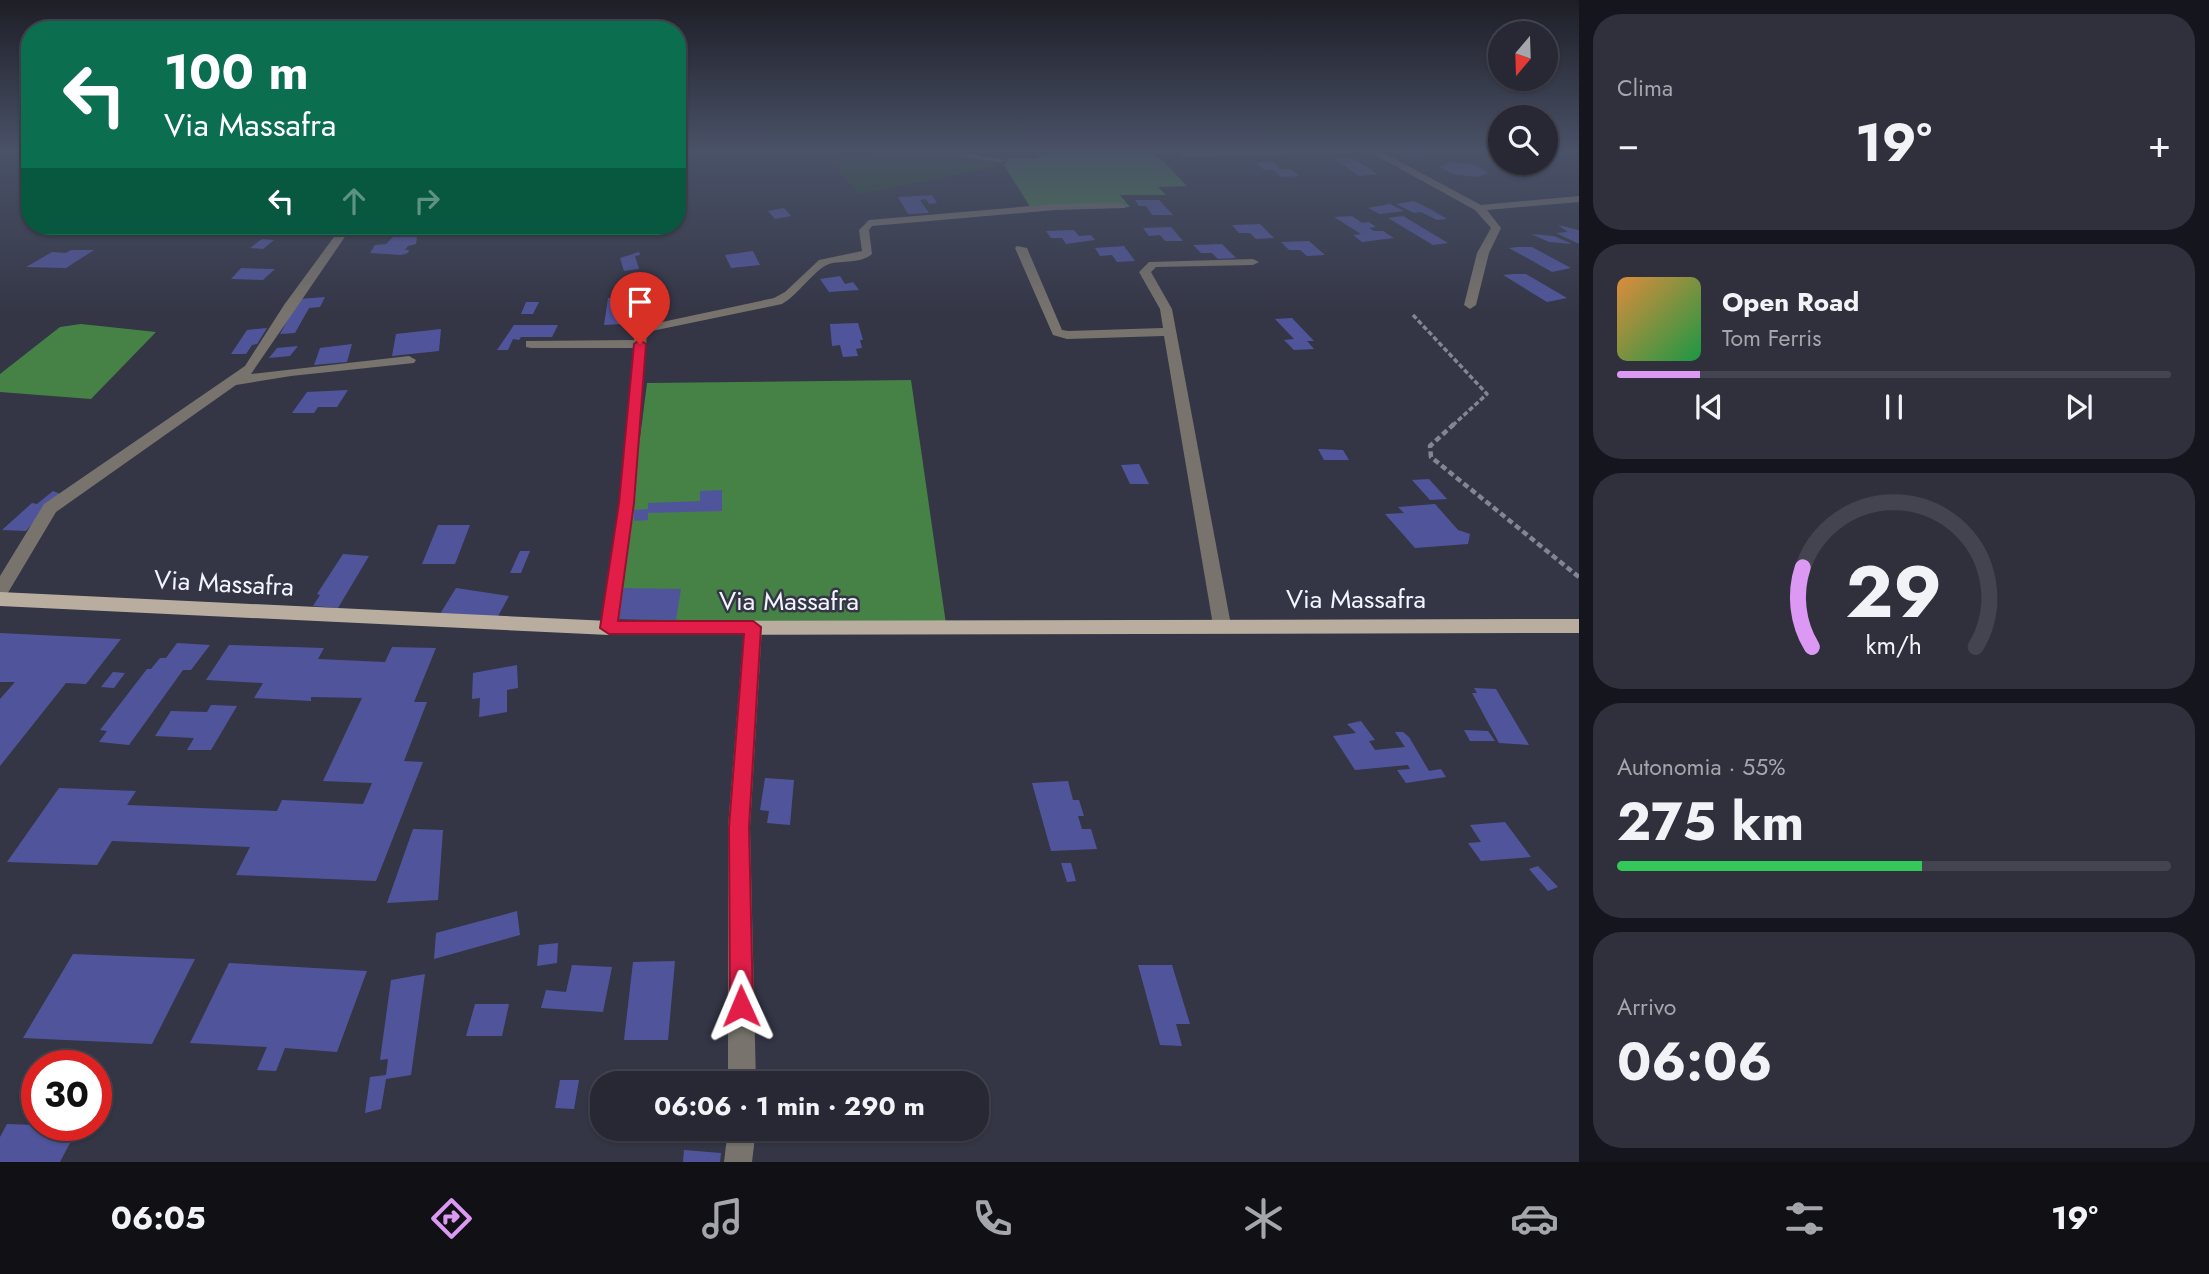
<!DOCTYPE html>
<html lang="it">
<meta charset="utf-8">
<style>
body{margin:0;font-family:Jost,sans-serif;background:#2f303c;color:#f1f3f6;height:100vh;display:flex;flex-direction:column;font-size:26px;white-space:nowrap}
*{box-sizing:border-box;margin:0}
p{font-size:23px;color:#a4a6ac}
.icon{flex:none;width:38px;height:38px;fill:none;stroke:currentColor;stroke-width:2;stroke-linecap:round;stroke-linejoin:round}
.map{position:relative;flex:1;overflow:hidden}
.details{display:flex;flex-direction:column;gap:14px;padding:14px;background:#15161d;width:630px}
.details>*{flex:none}
.banner{position:absolute;left:21px;top:21px;width:665px;height:214px;border-radius:28px;box-shadow:0 2px 5px #0004,0 0 0 2px #43444f;background:#0b6e4f;color:#fff;overflow:hidden}
.needle{width:46px;rotate:199deg}
.tools{position:absolute;left:1488px;top:21px;display:grid;gap:14px}
.tools a{display:grid;place-items:center;width:70px;height:70px;border-radius:50%;background:#272834;box-shadow:0 2px 5px #0004,0 0 0 2px #43444f;font-size:35px}
.speed{position:absolute;left:21px;top:1050px;display:flex;gap:14px;font-size:35px;font-weight:700;text-align:center}
.speed>*{display:grid;place-content:center;width:91px;height:91px;border-radius:50%;background:#272834;box-shadow:0 2px 5px #0004,0 0 0 2px #43444f;line-height:1}
.speed .limit{border:10px solid #d22;background:#fff;color:#111}
.pin{position:absolute;display:grid;place-items:center;width:60px;height:60px;color:#fff;margin:-72px -30px;border-radius:50% 50% 50% 0;rotate:-45deg;box-shadow:0 0 7px #0007}
.pin .icon{rotate:45deg}
.me{position:absolute;width:77px;margin:-38px;rotate:359deg;stroke-linejoin:round;filter:drop-shadow(0 0 5px #0008)}
.turn{display:flex;align-items:center;gap:24px;height:147px;padding:0 28px;font-size:32px}
.turn .icon{width:91px;height:91px;stroke-width:2.5}
.turn b{display:block;font-size:49px;line-height:60px}
.lanes{display:flex;align-items:center;height:66px;padding:0 28px;background:#0003;justify-content:center;gap:35px;direction:ltr}
.lanes .off{opacity:.35}
.big{font-size:52px;font-weight:700;line-height:1.1}
.details .widget{flex:1;display:flex;flex-direction:column;justify-content:center;gap:10px;min-width:0;padding:0 24px;border-radius:28px;background:#2f303c}
.details .dial{align-items:center;gap:0}
.dial svg{height:182px;overflow:visible;fill:none;stroke:#43444f;stroke-width:7;stroke-linecap:round;text-anchor:middle}
.dial text{fill:#f1f3f6;stroke:none}
.song{display:flex;align-items:center;gap:21px}
.cover{width:84px;height:84px;border-radius:10px;background:linear-gradient(135deg,hsl(30 70% 55%),hsl(140 70% 35%))}
.played{height:7px;border-radius:4px;background:linear-gradient(90deg,#dc99f4 15%,#43444f 15%)}
.keys{display:flex;justify-content:space-around;direction:ltr}
.heat{display:flex;justify-content:space-between;align-items:center;font-size:38px;direction:ltr}
.charge{height:10px;border-radius:5px;background:linear-gradient(90deg,#34c759 55%,#43444f 0)}
.trip{position:absolute;left:590px;top:1071px;width:399px;height:70px;border-radius:28px;background:#272834;box-shadow:0 2px 5px #0004,0 0 0 2px #43444f;font-weight:700;line-height:70px;text-align:center}
.menu{display:flex;height:112px;justify-content:space-around;align-items:center;background:#101015;color:#a4a6ac}
.menu .icon{width:49px;height:49px}
.menu .active{color:#dc99f4}
.menu b{font-size:32px;color:#f1f3f6}
main{display:flex;flex:1;min-height:0}
.map>svg:first-child{display:block}
.green{fill:#295128}
.forest{fill:#468246}
.building{fill:#50559b}
.lines{fill:none;stroke-linecap:round;stroke-linejoin:round}
.path-far1{stroke:#838592;stroke-width:3.5;stroke-dasharray:5 2.5;stroke-linecap:butt}
.path{stroke:#838592;stroke-width:4.5;stroke-dasharray:6 3.5;stroke-linecap:butt}
.minor{fill:#78736c;fill-rule:evenodd}
.primary{fill:#b8ad9f;fill-rule:evenodd}
.route{fill:#e11d48;stroke:#92132f;stroke-width:2}
.labels{text-anchor:middle;dominant-baseline:central;stroke-width:5;stroke-linejoin:round;paint-order:stroke}
.street-label{font-size:26px;fill:#f2f4fe;stroke:#343646}
</style>
<main>
<div class="map">
<svg width="1579" height="1162" viewBox="0 0 1579 1162">
<rect width="100%" height="100%" fill="#343646"/>
<!-- green -->
<path class="green" d="M901,151H925L1004,165L860,194L828,160Z"/>
<!-- forest -->
<g class="forest">
<path d="M1054,151H1145L1161,159L1187,186L1158,187L1166,195H1120L1130,207L1032,210L1004,165L1010,158L1035,159Z"/>
<path d="M81,324L156,332L91,399L0,392V374L60,327Z"/>
<path d="M911,380L946,624L617,619L647,383Z"/>
</g>
<!-- building -->
<g class="building">
<path d="M1395,151H1437L1443,154L1402,157Z"/>
<path d="M1333,158H1353L1377,174L1359,176Z"/>
<path d="M1273,162L1281,169H1290L1299,176L1281,177L1274,170H1264L1256,163Z"/>
<path d="M1449,162L1476,165L1488,173L1476,177L1452,174L1440,167Z"/>
<path d="M932,195L937,203L929,204L926,199L920,200L929,213L908,214L898,197Z"/>
<path d="M1135,200H1159L1173,215H1152L1146,206H1139Z"/>
<path d="M1414,201L1432,210L1447,219L1437,220L1421,212L1414,213L1396,204Z"/>
<path d="M1390,204L1404,211L1380,214L1368,208Z"/>
<path d="M784,208L791,216L775,219L768,211Z"/>
<path d="M1352,216L1362,223L1369,222L1376,227L1369,228L1374,231H1383L1394,238L1362,242L1353,235L1361,234L1334,217Z"/>
<path d="M1403,216L1448,243L1433,245L1388,218Z"/>
<path d="M1260,224L1274,238L1256,239L1250,233H1239L1232,225Z"/>
<path d="M1558,225L1579,230V244L1556,233L1568,232Z"/>
<path d="M1171,227L1183,241H1165L1160,235L1149,236L1143,228Z"/>
<path d="M1074,230L1079,236L1091,235L1095,240L1066,244L1062,238H1051L1046,231Z"/>
<path d="M1531,234L1554,236L1572,244L1549,242Z"/>
<path d="M393,237H417L416,244L408,246L405,250H409L408,253L401,255L370,253L375,245L386,244Z"/>
<path d="M262,239L274,240L263,249L250,248Z"/>
<path d="M1309,241L1325,255L1307,256L1300,250H1289L1281,242Z"/>
<path d="M1222,244L1236,258L1218,259L1212,253H1201L1193,245Z"/>
<path d="M1124,246L1135,261L1117,262L1112,255L1100,256L1095,248Z"/>
<path d="M1518,247H1532L1571,268L1552,272L1509,248Z"/>
<path d="M71,250H94L66,268L26,267L52,252L66,253Z"/>
<path d="M753,251L760,265L731,268L725,255Z"/>
<path d="M639,252L640,255L635,256L639,269L624,271L620,258Z"/>
<path d="M241,268L275,269L263,280L231,279Z"/>
<path d="M1513,274H1526L1567,298L1547,302L1503,275Z"/>
<path d="M840,276L845,284L853,282L859,290L829,292L820,279Z"/>
<path d="M325,297L320,307L309,308L295,333L280,334L299,299Z"/>
<path d="M608,298H620L619,304H626L623,324L604,325Z"/>
<path d="M526,302H539L533,314H521Z"/>
<path d="M1292,318L1314,341H1307L1314,349L1294,350L1284,340L1294,339L1275,319Z"/>
<path d="M858,323L863,340H860L862,348L856,349L858,356L843,357L840,345L832,346L830,324Z"/>
<path d="M514,325H558L552,337H521L519,340L513,339L508,350H497Z"/>
<path d="M267,328L257,344L252,345L246,354H231L247,330Z"/>
<path d="M441,329L439,351L392,356L396,334Z"/>
<path d="M352,344L347,362L314,365L320,348Z"/>
<path d="M298,346L290,356L269,358L277,348Z"/>
<path d="M348,390L337,407H318L314,413H292L307,392Z"/>
<path d="M1318,449L1343,450L1349,460H1324Z"/>
<path d="M1139,464L1149,484H1130L1121,465Z"/>
<path d="M1429,479L1447,499L1430,500L1412,480Z"/>
<path d="M722,490V511L648,513V520L634,521V510L648,509V503L700,501V491Z"/>
<path d="M53,491L66,496L44,510L26,531L2,530L32,503L37,504Z"/>
<path d="M1435,504L1458,530L1470,534L1468,544L1415,548L1385,514L1404,513L1398,507Z"/>
<path d="M438,525H470L455,564H422Z"/>
<path d="M520,551H530L521,573H510Z"/>
<path d="M343,554L369,556L338,608L313,606L320,595L317,594Z"/>
<path d="M456,588L509,596L497,618L440,614Z"/>
<path d="M623,588L681,589L676,620L617,619Z"/>
<path d="M0,633L121,639L86,684L66,683L0,766V699L15,682H0Z"/>
<path d="M177,643L210,645L191,670H183L129,745L99,742L107,731L100,730L147,669H151L160,658H166Z"/>
<path d="M229,645L324,648L318,659L385,662L392,647L436,648L414,702H427L404,761L423,762L376,881L236,875L250,847L112,841L97,865L7,862L59,788L136,791L127,805L277,811L282,800L363,804L372,783L323,781L362,698L311,697V701L254,698L263,683L206,680Z"/>
<path d="M517,665L518,688L507,690V712L479,717L480,698L472,699L473,673Z"/>
<path d="M113,672L125,673L114,688L101,687Z"/>
<path d="M1474,688L1496,689L1529,745L1499,743L1472,693H1477Z"/>
<path d="M211,705L237,706L211,750H187L194,738L155,736L171,711L207,712Z"/>
<path d="M1361,721L1375,740L1369,741L1375,750L1405,747L1395,732H1403L1409,737L1429,771L1441,769L1446,777L1406,783L1397,770L1410,769L1408,765L1355,770L1333,736L1356,733L1347,724Z"/>
<path d="M1464,730L1488,731L1495,741H1470Z"/>
<path d="M765,778L794,780L790,825L767,823L769,811L760,810Z"/>
<path d="M1068,781L1073,800H1079L1084,816H1078L1082,829H1091L1097,849L1051,851L1032,783Z"/>
<path d="M1505,822L1531,857L1481,861L1468,843L1481,842L1470,825Z"/>
<path d="M413,829L443,830L438,900L387,903Z"/>
<path d="M1061,863H1071L1076,881L1067,882Z"/>
<path d="M1538,866L1558,887L1548,891L1529,869Z"/>
<path d="M517,911L520,935L434,959L436,933Z"/>
<path d="M558,943L557,963L537,966L539,945Z"/>
<path d="M73,954L195,959L152,1044L23,1038Z"/>
<path d="M675,961L668,1040H624L633,962Z"/>
<path d="M229,963L367,971L337,1052L285,1048L276,1071L257,1070L267,1047L190,1043Z"/>
<path d="M572,965L612,967L603,1012L541,1008L546,990L566,992Z"/>
<path d="M1138,965H1172L1190,1024H1176L1182,1046L1160,1045Z"/>
<path d="M425,974L411,1075L386,1079L381,1109L365,1113L370,1077L386,1075L388,1059L380,1060L391,980Z"/>
<path d="M475,1004H509L502,1036H466Z"/>
<path d="M560,1080H579L574,1109L555,1108Z"/>
<path d="M7,1124L37,1125L79,1126L60,1162H0V1137Z"/>
<path d="M684,1150L721,1153L720,1162H683Z"/>
</g>
<g class="lines">
<!-- path-far1 -->
<path class="path-far1" d="M1413,315L1487,394L1452,426"/>
<!-- path -->
<path class="path" d="M1454,424L1430,446L1431,457L1579,577"/>
<!-- minor -->
<g class="minor">
<path d="M928,151H954L1006,160L1001,163Z"/>
<path d="M1310,151L1305,154L1184,157L1179,154L1191,151Z"/>
<path d="M1368,151H1380L1481,205L1579,196V202L1487,210L1501,228L1489,253L1476,305L1470,309L1464,305L1477,253L1491,228L1475,210Z"/>
<path d="M1121,203L1126,206L1125,208L1055,210L872,226L869,230L872,254C860,264 843,260 829,264C815,269 798,295 782,304L647,332L635,503L618,628L616,633H602L600,628L619,503L633,348H531L526,347V341L634,340L642,283L648,279L654,283L648,325L774,298L785,292L819,260L862,251L859,230L869,220L1055,204Z"/>
<path d="M342,226L351,228L251,374L409,356L416,360L414,363L291,376L236,385L56,512L6,596L0,597V576L44,504L245,366L284,305Z"/>
<path d="M1017,246L1027,248L1062,330L1068,331L1163,328L1160,309L1139,272L1149,262L1253,259L1259,262L1253,265L1156,267L1151,272L1172,309L1231,625L1228,630H1216L1213,625L1164,336L1067,339L1053,335L1015,248Z"/>
<path d="M753,620L760,622L762,627L750,827L756,1083H728V827L744,627L746,622Z"/>
<path d="M728,1129H756L752,1162H724Z"/>
</g>
<!-- primary -->
<path class="primary" d="M0,592L609,621L1579,619V633L609,635L0,606Z"/>
</g>
<!-- sky -->
<linearGradient id="sky" x2="0" y2="1"><stop stop-color="#1d1e26"/><stop offset="0.48" stop-color="#4a5268"/><stop offset="1" stop-color="#4a5268" stop-opacity="0"/></linearGradient>
<rect width="1579" height="314" fill="url(#sky)"/>
<!-- route -->
<path class="route" d="M640,340L646,344L634,503L618,621H753L761,627L749,827L753,1006L750,1015L741,1018L733,1015L730,1006L729,827L744,634H609L600,628L619,503L634,344Z"/>
<g class="labels">
<!-- street labels -->
<g class="street-label">
<text transform="translate(224 583) rotate(3)">Via Massafra</text>
<text x="1356" y="599">Via Massafra</text>
<text x="789" y="601">Via Massafra</text>
</g>
</g>
</svg>
<div class="tools">
<a><svg class="needle" viewBox="-14 -14 28 28"><path d="M0-13l5 13h-10z" fill="#e53935"/><path d="M0 13l5-13h-10z" fill="#a4a6ac"/></svg></a>
<a><svg class="icon" aria-label="search" viewBox="0 0 24 24"><circle cx="10" cy="10" r="6"/><path d="M15 15l6 6"/></svg></a>
</div>
<div class="speed"><div class="limit">30</div></div>
<div class="pin" style="left:640px;top:344px;background:#d93025"><svg class="icon" aria-label="arrive" viewBox="0 0 24 24"><path d="M6 21V4h12l-3 4 3 4H6"/></svg></div>
<svg class="me" style="left:741px;top:1006px" viewBox="-20 -20 40 40"><path d="M0-17L14 15 0 8-14 15z" fill="#e11d48" stroke="#fff" stroke-width="4"/></svg>
<div class="trip">06:06 · 1 min · 290 m</div>
<div class="banner">
<div class="turn"><svg class="icon" aria-label="left" viewBox="0 0 24 24"><path d="M17 20v-9H6M10 6l-5 5 5 5"/></svg><div><b>100 m</b>Via Massafra</div></div>
<div class="lanes"><svg class="icon" aria-label="left" viewBox="0 0 24 24"><path d="M17 20v-9H6M10 6l-5 5 5 5"/></svg><svg class="icon off" aria-label="ahead" viewBox="0 0 24 24"><path d="M12 20V5M6 11l6-6 6 6"/></svg><svg class="icon off" aria-label="right" viewBox="0 0 24 24"><path d="M7 20v-9h11M14 6l5 5-5 5"/></svg></div>
</div>
</div>
<section class="details">
<div class="widget"><p>Clima</p>
<div class="heat"><a>−</a><b class="big">19°</b><a>+</a></div>
</div>
<div class="widget">
<div class="song"><i class="cover"></i><div><b>Open Road</b><p>Tom Ferris</p></div></div>
<div class="played"></div>
<div class="keys"><svg class="icon" aria-label="previous" viewBox="0 0 24 24"><path d="M18 5L8 12l10 7zM5 5v14"/></svg><svg class="icon" aria-label="pause" viewBox="0 0 24 24"><path d="M8 5v14M16 5v14"/></svg><svg class="icon" aria-label="next" viewBox="0 0 24 24"><path d="M6 5l10 7-10 7zM19 5v14"/></svg></div>
</div>
<div class="widget dial"><svg viewBox="0 0 100 80">
<path d="M14 69A42 42 0 1 1 86 69"/>
<path d="M14 69A42 42 0 0 1 10 34" stroke="#dc99f4"/>
<text x="50" y="56" font-size="32" font-weight="700">29</text>
<text x="50" y="72" font-size="11">km/h</text>
</svg></div>
<div class="widget"><p>Autonomia · 55%</p><b class="big">275 km</b><div class="charge"></div></div>
<div class="widget"><p>Arrivo</p><b class="big">06:06</b></div>
</section>
</main>
<nav class="menu">
<b>06:05</b>
<svg class="icon active" aria-label="directions" viewBox="0 0 24 24"><path d="M12 3l9 9-9 9-9-9zM9 14v-3h6M13 9l2 2-2 2"/></svg>
<svg class="icon" aria-label="music" viewBox="0 0 24 24"><path d="M9 18V5l10-2v13"/><circle cx="6" cy="18" r="3"/><circle cx="16" cy="16" r="3"/></svg>
<svg class="icon" aria-label="phone" viewBox="0 0 24 24"><path d="M5 4h4l2 5-3 2q2 4 5 5l2-3 5 2v4C11 20 4 13 5 4z"/></svg>
<svg class="icon" aria-label="climate" viewBox="0 0 24 24"><path d="M12 3v18M4 7l16 10M4 17L20 7"/></svg>
<svg class="icon" aria-label="car" viewBox="0 0 24 24"><path d="M5 17H2v-5l4-1 3-4h7l3 4 3 1v5h-3M9 17h6M6 11h13"/><circle cx="7" cy="17" r="2"/><circle cx="17" cy="17" r="2"/></svg>
<svg class="icon" aria-label="filters" viewBox="0 0 24 24"><path d="M4 7h16M4 17h16"/><circle cx="9" cy="7" r="2"/><circle cx="15" cy="17" r="2"/></svg>
<b>19°</b>
</nav>
